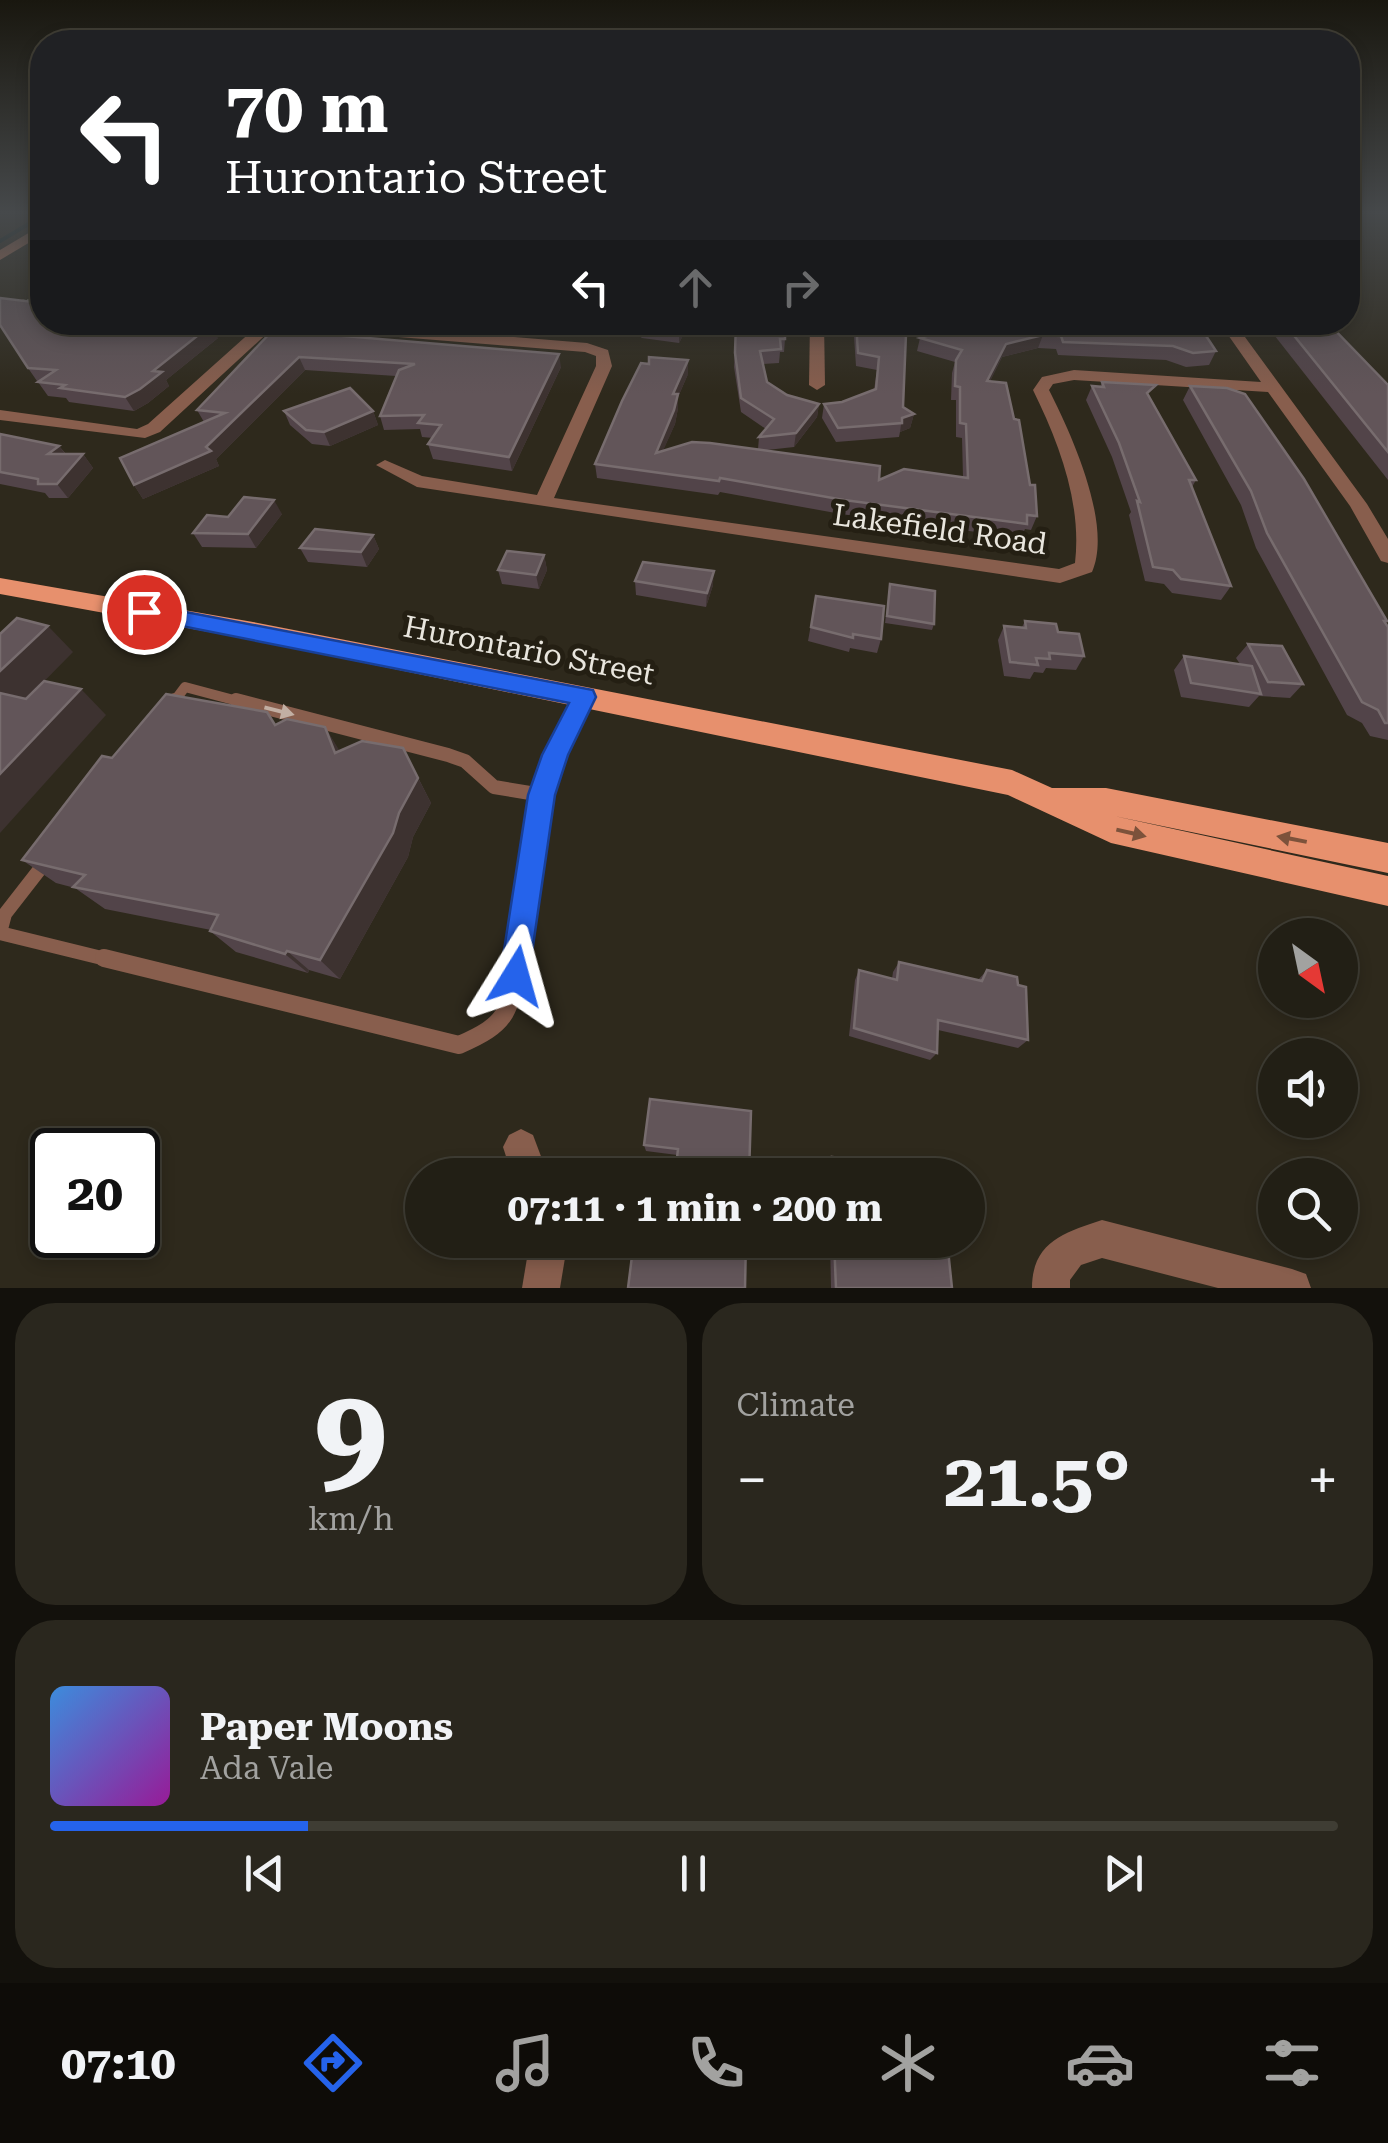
<!DOCTYPE html>
<meta charset="utf-8">
<style>
body{margin:0;font-family:"Roboto Serif",serif;background:#2a271e;color:#f1f3f6;height:100vh;display:flex;flex-direction:column;font-size:38px;white-space:nowrap}
*{box-sizing:border-box;margin:0}
p{font-size:32px;color:#a2a2a0}
.icon{flex:none;width:55px;height:55px;fill:none;stroke:currentColor;stroke-width:2;stroke-linecap:round;stroke-linejoin:round}
.map{position:relative;height:1288px;overflow:hidden}
.side{display:flex;flex-direction:column;gap:15px;padding:15px;background:#13110c;flex:1}
.side>*{flex:none}
.guide{position:absolute;left:30px;top:30px;width:1330px;height:305px;border-radius:40px;box-shadow:0 5px 15px #0003,0 0 0 2px #3f3d34;background:#202124;color:#fff;overflow:hidden}
.needle{width:65px;rotate:147deg}
.tools{position:absolute;left:1258px;top:918px;display:grid;gap:20px}
.tools a{display:grid;place-items:center;width:100px;height:100px;border-radius:50%;background:#221f15;box-shadow:0 5px 15px #0003,0 0 0 2px #3f3d34;font-size:50px}
.speed{position:absolute;left:30px;top:1128px;display:flex;gap:20px;font-size:50px;font-weight:700;text-align:center}
.speed>*{display:grid;place-content:center;width:130px;height:130px;border-radius:50%;background:#221f15;box-shadow:0 5px 15px #0003,0 0 0 2px #3f3d34;line-height:1}
.speed .limit{border:5px solid #111;border-radius:15px;background:#fff;color:#111}
.pin{position:absolute;display:grid;place-items:center;width:85px;height:85px;color:#fff;margin:-42px;border:5px solid #fff;border-radius:50%;box-shadow:0 2px 10px #0007}
.me{position:absolute;width:110px;margin:-55px;rotate:8deg;stroke-linejoin:round;filter:drop-shadow(0 0 8px #0008)}
.turn{display:flex;align-items:center;gap:35px;height:210px;padding:0 30px;font-size:45px}
.turn .icon{width:130px;height:130px;stroke-width:2.5}
.turn b{display:block;font-size:70px;line-height:85px}
.lanes{display:flex;align-items:center;height:95px;padding:0 30px;background:#0003;justify-content:center;gap:50px;direction:ltr}
.lanes .off{opacity:.35}
.big{font-size:75px;font-weight:700;line-height:1.1}
.side .widget{flex:1;display:flex;flex-direction:column;justify-content:center;gap:15px;min-width:0;padding:0 35px;border-radius:40px;background:#2a271e}
.side .dial{align-items:center;gap:0}
.dial b{font-size:130px;line-height:1}
.song{display:flex;align-items:center;gap:30px}
.cover{width:120px;height:120px;border-radius:15px;background:linear-gradient(135deg,hsl(210 70% 55%),hsl(300 70% 35%))}
.played{height:10px;border-radius:5px;background:linear-gradient(90deg,#2563eb 20%,#3f3d34 20%)}
.keys{display:flex;justify-content:space-around;direction:ltr}
.heat{display:flex;justify-content:space-between;align-items:center;font-size:55px;direction:ltr}
.side .tiles{flex:1;display:grid;gap:15px;grid-template-columns:1fr 1fr}
.widget:last-child{grid-column:span 2}
.trip{position:absolute;left:405px;top:1158px;width:580px;height:100px;border-radius:50px;background:#221f15;box-shadow:0 5px 15px #0003,0 0 0 2px #3f3d34;font-weight:700;line-height:100px;text-align:center}
.menu{display:flex;height:160px;justify-content:space-around;align-items:center;background:#0e0c08;color:#a2a2a0}
.menu .icon{width:70px;height:70px}
.menu .current{color:#2563eb}
.menu b{font-size:45px;color:#f1f3f6}
.map>svg:first-child{display:block}
.lines{fill:none;stroke-linecap:round;stroke-linejoin:round}
.stream{stroke:#061f20;stroke-width:4}
.path{stroke:#6a665a;stroke-width:2.5;stroke-dasharray:2.5 2.5;stroke-linecap:butt}
.lane-far2{stroke:#885e4d;stroke-width:10}
.lane-far1{stroke:#885e4d;stroke-width:14}
.lane{stroke:#885e4d;stroke-width:18}
.street{fill:#885e4d;fill-rule:evenodd}
.secondary{fill:#bd7a5f;fill-rule:evenodd}
.primary{fill:#e7906d;fill-rule:evenodd}
.wall{fill:#524449}
.shaded-wall{fill:#3d3230}
.building{fill:#625559;stroke:#776c6e;stroke-width:2.5}
.oneway{fill:#c2afa3}
.oneway2{fill:#7c523b}
.route{fill:#2563eb;stroke:#184099;stroke-width:2.5}
.labels{text-anchor:middle;dominant-baseline:central;stroke-width:10;stroke-linejoin:round;paint-order:stroke}
.street-label{font-size:30px;fill:#e8e5dd;stroke:#241f13}
</style>
<div class="map">
<svg width="1388" height="1288" viewBox="0 0 1388 1288">
<rect width="100%" height="100%" fill="#2e291c"/>
<g class="lines">
<!-- stream -->
<path class="stream" d="M0,241L42,216"/>
<!-- path -->
<path class="path" d="M22,301L42,299"/>
<!-- lane-far2 -->
<g class="lane-far2">
<path d="M173,703L185,687L245,703"/>
<path d="M581,703L584,697"/>
</g>
<!-- lane-far1 -->
<g class="lane-far1">
<path d="M236,700L448,755L465,761L494,787L542,795"/>
<path d="M171,705L175,700"/>
<path d="M47,860L5,914L0,933L114,961"/>
<path d="M517,961L542,795L555,755L582,700"/>
</g>
<!-- lane -->
<path class="lane" d="M104,958L459,1045C510,1023 510,1011 518,958"/>
<!-- street -->
<g class="street">
<path d="M262,322H328L587,343L608,350L612,366L554,498L1059,569L1075,563C1082,503 1059,443 1033,390L1042,377L1074,370L1261,382L1219,322H1234L1367,504L1388,539V563L1381,561L1350,506L1268,392L1074,380L1053,384L1049,390C1071,433 1113,525 1092,572L1060,583L417,487L376,465L385,460L422,476L537,495L596,366V356L585,352L274,327L160,432L145,438L0,420V410L137,429L148,424Z"/>
<path d="M810,322H824L825,385L817,390L809,385Z"/>
<path d="M521,1129L533,1135L548,1175H512L503,1147L509,1135Z"/>
<path d="M1102,1220L1292,1269L1306,1274L1311,1288H1218L1102,1258L1081,1265L1070,1280V1288H1032C1032,1242 1065,1232 1102,1220Z"/>
<path d="M530,1240H568L560,1288H522Z"/>
</g>
<!-- secondary -->
<path class="secondary" d="M42,225V235L0,260V250Z"/>
<!-- primary -->
<path class="primary" d="M0,578L253,622L1012,770L1052,788H1106L1388,843V873L1114,816L1388,876V906L1111,843L1008,795L253,640L0,594Z"/>
</g>
<!-- wall -->
<g class="wall">
<path d="M537,322H614L609,328Z"/>
<path d="M619,322H686V330L679,343L642,338Z"/>
<path d="M736,322L785,339L784,352H780L779,363L763,364L767,382L787,395L819,404L817,417L794,447L767,450L879,480L963,478L962,438L956,437V400H951L952,373L955,362L917,351L920,338L971,322L1216,351L1209,365L1186,367L1166,360L1058,355L1056,349L1038,348L1002,357L990,381L1014,419L1037,516L1031,530L1025,529L1021,538L841,514L720,492L718,495L597,478L595,464L688,374L678,397V408L675,424L663,450L758,449L759,437L766,429L741,412L734,367Z"/>
<path d="M853,322H900L903,407L914,414L910,428L900,432L899,437L836,442L822,418L824,404L842,402L874,390L877,370L856,366Z"/>
<path d="M1264,322H1327L1388,385V480Z"/>
<path d="M273,330L561,367L512,471L433,459L428,444L433,438L422,437L420,429L384,430L380,416L396,376L305,370L216,459L219,466L143,499L134,485L204,422L197,410Z"/>
<path d="M218,338L166,380L169,386L148,403L134,411L69,402L66,398L48,396L38,382H40L37,381L28,368Z"/>
<path d="M1102,382L1150,398L1196,480L1192,487L1231,586L1221,600L1172,593L1164,584L1145,581L1129,515L1131,512L1112,457L1086,400L1092,386L1100,387Z"/>
<path d="M1190,386L1387,621L1385,623L1388,627V740L1370,736L1362,723L1347,715L1256,548L1241,505L1183,400Z"/>
<path d="M284,411H373L378,425L330,446L312,444L290,425Z"/>
<path d="M0,434L59,446L66,454H83L93,468L68,498H49L45,493L0,484Z"/>
<path d="M282,514L256,548L202,547L193,533L228,517Z"/>
<path d="M373,535L379,549L367,567L308,562L300,548Z"/>
<path d="M544,555L547,570L539,589L502,584L498,570Z"/>
<path d="M635,581L713,585L706,607L636,595Z"/>
<path d="M890,584L934,624L932,630L885,623Z"/>
<path d="M816,596L881,639L877,653L850,648L849,652L808,641Z"/>
<path d="M1025,621L1058,632L1084,656L1076,670L1046,668L1043,673L1034,672L1030,679L1004,676L998,640L1004,626L1022,627Z"/>
<path d="M1248,644L1303,684L1290,698L1259,696L1249,707L1181,697L1174,670L1184,656L1240,664L1236,658Z"/>
<path d="M276,725L325,727L339,751L403,748L431,803L413,837L408,857L340,979L309,970L308,973L236,952L210,931L211,930L105,909L75,888L56,883L22,860L112,758Z"/>
<path d="M899,962L978,980L987,970L1018,985L1028,1040L1018,1048L938,1030L937,1053L930,1060L849,1036L855,980L859,970L892,979L893,972Z"/>
<path d="M650,1099L749,1175L677,1155L646,1151L644,1145Z"/>
<path d="M832,1157L931,1175H828V1162Z"/>
<path d="M830,1240H947L952,1288H831Z"/>
</g>
<!-- shaded-wall -->
<g class="shaded-wall">
<path d="M483,322H502L485,331Z"/>
<path d="M683,322H686V330L679,343V330Z"/>
<path d="M211,325L218,338L166,380L169,386L148,403L134,411L125,397L153,371Z"/>
<path d="M1043,335L1038,348L1002,357L983,395L987,381L1006,344Z"/>
<path d="M559,354L561,367L512,471L509,457Z"/>
<path d="M299,357L305,370L216,459L219,466L143,499L134,485L206,447Z"/>
<path d="M688,360V374L678,397V408L675,424L656,467V453L673,394Z"/>
<path d="M819,404L817,417L794,447L796,433Z"/>
<path d="M373,411L378,425L330,446L324,432Z"/>
<path d="M914,414L910,428L900,432L902,418Z"/>
<path d="M59,446L70,460L48,454Z"/>
<path d="M83,454L93,468L68,498L57,484Z"/>
<path d="M274,500L282,514L256,548L248,534Z"/>
<path d="M373,535L379,549L367,567L361,552Z"/>
<path d="M544,555L547,570L539,589L536,575Z"/>
<path d="M714,571L713,585L706,607L707,593Z"/>
<path d="M48,626L73,652L11,715L0,706V671Z"/>
<path d="M81,689L106,715L0,833V774Z"/>
<path d="M325,727L341,753H335Z"/>
<path d="M418,778L431,803L413,837L408,857L340,979L320,960Z"/>
<path d="M287,951L309,970L308,973L285,954Z"/>
</g>
<!-- building -->
<g class="building">
<path d="M0,298L42,303V322H195L211,325L153,371L162,372L140,389L125,397L60,388L65,385L38,382L56,370L28,368L0,325Z"/>
<path d="M638,322H683L679,330L641,325Z"/>
<path d="M736,322H785V339H780L781,349L760,351L767,382L787,395L819,404L796,433L759,437L774,419L741,398L735,353Z"/>
<path d="M856,322H900L901,332L906,334L903,407L914,414L902,418V423L838,428L824,404L842,402L876,389L879,357L858,353Z"/>
<path d="M971,322H1197L1216,351L1193,353L1173,346L1063,342L1061,336L1043,335L1006,344L987,381L1006,383L1014,419L1019,420L1030,485H1035L1037,516L1027,515V524L844,500L720,478L719,481L595,464L622,401L641,363L649,364V357L688,360L673,394H678L674,410L656,453L692,442L710,443L880,466L879,480L904,469L968,478L966,424L960,423V387L955,386L956,360L962,350L920,338Z"/>
<path d="M1283,322H1327L1388,385V452Z"/>
<path d="M273,330L559,354L509,457L428,444L441,425L418,423L424,415L380,416L399,370L415,364L299,357L206,447L211,451L134,485L120,458L225,413L197,410Z"/>
<path d="M1102,382L1156,385L1147,393L1196,480H1189L1231,586L1181,579L1173,570L1153,567L1137,501L1140,502L1119,443L1092,386L1104,387Z"/>
<path d="M1190,386L1227,388L1245,394L1304,479L1387,621H1384L1388,627V723H1385L1378,710L1362,702L1267,533L1251,491Z"/>
<path d="M350,388L373,411L324,432L306,430L284,411Z"/>
<path d="M0,434L59,446L48,454H83L57,484H38V479L0,472Z"/>
<path d="M244,497L274,500L248,534L193,533L207,515L228,517Z"/>
<path d="M315,529L373,535L361,552L300,548Z"/>
<path d="M507,551L544,555L536,575L498,570Z"/>
<path d="M643,562L714,571L707,593L635,581Z"/>
<path d="M890,584L935,591L934,624L887,616Z"/>
<path d="M816,596L884,606L881,639L853,634V638L811,627Z"/>
<path d="M17,618L48,626L0,671V634Z"/>
<path d="M1025,621L1056,624L1058,632L1079,634L1084,656L1049,653L1050,659L1036,658L1038,665L1010,662L1004,626L1026,628Z"/>
<path d="M1248,644L1282,646L1303,684L1268,682Z"/>
<path d="M1184,656L1252,666L1261,694L1191,683Z"/>
<path d="M44,681L81,689L0,774V693L26,699Z"/>
<path d="M166,694L267,712L275,725L287,719L325,727L335,753L362,741L403,748L418,778L399,813L393,833L320,960L287,951L285,954L210,931L218,915L73,887L85,875L22,860L102,756L112,758Z"/>
<path d="M899,962L982,981L987,970L1017,977L1018,985L1026,987L1028,1040L938,1020L937,1053L854,1028L859,970L897,980Z"/>
<path d="M650,1099L751,1111L749,1175H675L678,1149L644,1145Z"/>
<path d="M832,1157L931,1168V1175H833Z"/>
<path d="M634,1240H746L745,1288H628Z"/>
<path d="M834,1240H947L952,1288H836Z"/>
</g>
<!-- one-way arrows -->
<defs><path id="oneway-solid" d="M-6-.8H1V-3.2L6.5 0L1 3.2V.8H-6Z" transform="scale(2.5)"/></defs>
<use class="oneway" href="#oneway-solid" transform="translate(279 711) rotate(14)"/>
<g class="oneway2">
<use href="#oneway-solid" transform="translate(1131 833) rotate(13)"/>
<use href="#oneway-solid" transform="translate(1292 839) rotate(-169)"/>
</g>
<!-- sky -->
<linearGradient id="sky" x2="0" y2="1"><stop stop-color="#19170f"/><stop offset="0.54" stop-color="#46494b"/><stop offset="1" stop-color="#46494b" stop-opacity="0"/></linearGradient>
<rect width="1388" height="394" fill="url(#sky)"/>
<!-- route -->
<path class="route" d="M144,604L593,690L596,697L568,755L555,795L527,987L516,991L504,987L500,976L528,795L542,755L569,703L136,617L133,612L136,606Z"/>
<g class="labels">
<!-- street labels -->
<g class="street-label">
<text transform="translate(940 529) rotate(8)">Lakefield Road</text>
<text transform="translate(529 650) rotate(11)">Hurontario Street</text>
</g>
</g>
</svg>
<div class="tools">
<a><svg class="needle" viewBox="-14 -14 28 28"><path d="M0-13l5 13h-10z" fill="#e53935"/><path d="M0 13l5-13h-10z" fill="#a2a2a0"/></svg></a>
<a><svg class="icon" aria-label="sound" viewBox="0 0 24 24"><path d="M4 9h4l5-4v14l-5-4H4zM17 9q2 3 0 6"/></svg></a>
<a><svg class="icon" aria-label="search" viewBox="0 0 24 24"><circle cx="10" cy="10" r="6"/><path d="M15 15l6 6"/></svg></a>
</div>
<div class="speed"><div class="limit">20</div></div>
<div class="pin" style="left:144px;top:612px;background:#d93025"><svg class="icon" aria-label="arrive" viewBox="0 0 24 24"><path d="M6 21V4h12l-3 4 3 4H6"/></svg></div>
<svg class="me" style="left:516px;top:976px" viewBox="-20 -20 40 40"><path d="M0-17L14 15 0 8-14 15z" fill="#2563eb" stroke="#fff" stroke-width="4"/></svg>
<div class="trip">07:11 · 1 min · 200 m</div>
<div class="guide">
<div class="turn"><svg class="icon" aria-label="left" viewBox="0 0 24 24"><path d="M17 20v-9H6M10 6l-5 5 5 5"/></svg><div><b>70 m</b>Hurontario Street</div></div>
<div class="lanes"><svg class="icon" aria-label="left" viewBox="0 0 24 24"><path d="M17 20v-9H6M10 6l-5 5 5 5"/></svg><svg class="icon off" aria-label="ahead" viewBox="0 0 24 24"><path d="M12 20V5M6 11l6-6 6 6"/></svg><svg class="icon off" aria-label="right" viewBox="0 0 24 24"><path d="M7 20v-9h11M14 6l5 5-5 5"/></svg></div>
</div>
</div>
<section class="side">
<div class="tiles">
<div class="widget dial"><b>9</b><p>km/h</p></div>
<div class="widget"><p>Climate</p>
<div class="heat"><a>−</a><b class="big">21.5°</b><a>+</a></div>
</div>
<div class="widget">
<div class="song"><i class="cover"></i><div><b>Paper Moons</b><p>Ada Vale</p></div></div>
<div class="played"></div>
<div class="keys"><svg class="icon" aria-label="previous" viewBox="0 0 24 24"><path d="M18 5L8 12l10 7zM5 5v14"/></svg><svg class="icon" aria-label="pause" viewBox="0 0 24 24"><path d="M8 5v14M16 5v14"/></svg><svg class="icon" aria-label="next" viewBox="0 0 24 24"><path d="M6 5l10 7-10 7zM19 5v14"/></svg></div>
</div>
</div>
</section>
<nav class="menu">
<b>07:10</b>
<svg class="icon current" aria-label="directions" viewBox="0 0 24 24"><path d="M12 3l9 9-9 9-9-9zM9 14v-3h6M13 9l2 2-2 2"/></svg>
<svg class="icon" aria-label="music" viewBox="0 0 24 24"><path d="M9 18V5l10-2v13"/><circle cx="6" cy="18" r="3"/><circle cx="16" cy="16" r="3"/></svg>
<svg class="icon" aria-label="phone" viewBox="0 0 24 24"><path d="M5 4h4l2 5-3 2q2 4 5 5l2-3 5 2v4C11 20 4 13 5 4z"/></svg>
<svg class="icon" aria-label="climate" viewBox="0 0 24 24"><path d="M12 3v18M4 7l16 10M4 17L20 7"/></svg>
<svg class="icon" aria-label="car" viewBox="0 0 24 24"><path d="M5 17H2v-5l4-1 3-4h7l3 4 3 1v5h-3M9 17h6M6 11h13"/><circle cx="7" cy="17" r="2"/><circle cx="17" cy="17" r="2"/></svg>
<svg class="icon" aria-label="filters" viewBox="0 0 24 24"><path d="M4 7h16M4 17h16"/><circle cx="9" cy="7" r="2"/><circle cx="15" cy="17" r="2"/></svg>
</nav>
